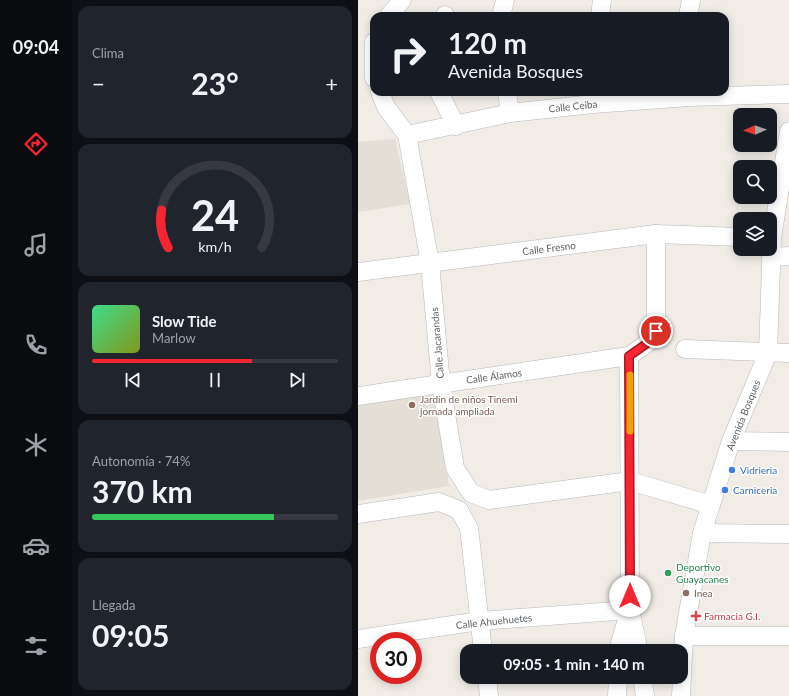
<!DOCTYPE html>
<html lang="es">
<meta charset="utf-8">
<style>
body{margin:0;font-family:Lato,sans-serif;background:#20242c;color:#f1f3f6;height:100vh;display:flex;flex-direction:column;font-size:15px;white-space:nowrap}
*{box-sizing:border-box;margin:0}
p{font-size:13px;color:#9ea1a6}
.icon{flex:none;width:22px;height:22px;fill:none;stroke:currentColor;stroke-width:2;stroke-linecap:round;stroke-linejoin:round}
.map{position:relative;flex:1;overflow:hidden}
.details{display:flex;flex-direction:column;gap:6px;padding:6px;background:#0d0f14;width:286px}
.details>*{flex:none}
.top-card{position:absolute;left:12px;top:12px;width:359px;height:84px;border-radius:12px;box-shadow:0 2px 10px #0003;background:#171b24;color:#f1f3f6;overflow:hidden}
.needle{width:26px;rotate:268deg}
.tools{position:absolute;left:375px;top:108px;display:grid;gap:8px}
.tools a{display:grid;place-items:center;width:44px;height:44px;border-radius:8px;background:#171b24;box-shadow:0 2px 10px #0003;font-size:20px}
.speed{position:absolute;left:12px;top:632px;display:flex;gap:8px;font-size:20px;font-weight:700;text-align:center}
.speed>*{display:grid;place-content:center;width:52px;height:52px;border-radius:50%;background:#171b24;box-shadow:0 2px 10px #0003;line-height:1}
.speed .limit{border:6px solid #d22;background:#fff;color:#111}
.pin{position:absolute;display:grid;place-items:center;width:34px;height:34px;color:#fff;margin:-17px;border:2px solid #fff;border-radius:50%;box-shadow:0 1px 4px #0007}
.me{position:absolute;width:44px;margin:-22px;rotate:0deg;stroke-linejoin:round;filter:drop-shadow(0 0 3px #0008)}
.turn{display:flex;align-items:center;gap:14px;height:84px;padding:0 12px;font-size:18px}
.turn .icon{width:52px;height:52px;stroke-width:2.5}
.turn b{display:block;font-size:28px;line-height:34px}
.big{font-size:30px;font-weight:700;line-height:1.1}
.details .widget{flex:1;display:flex;flex-direction:column;justify-content:center;gap:6px;min-width:0;padding:0 14px;border-radius:12px;background:#20242c}
.details .dial{align-items:center;gap:0}
.dial svg{height:104px;overflow:visible;fill:none;stroke:#363941;stroke-width:7;stroke-linecap:round;text-anchor:middle}
.dial text{fill:#f1f3f6;stroke:none}
.song{display:flex;align-items:center;gap:12px}
.cover{width:48px;height:48px;border-radius:6px;background:linear-gradient(135deg,hsl(150 70% 55%),hsl(70 70% 35%))}
.played{height:4px;border-radius:2px;background:linear-gradient(90deg,#f72531 65%,#363941 65%)}
.keys{display:flex;justify-content:space-around;direction:ltr}
.heat{display:flex;justify-content:space-between;align-items:center;font-size:22px;direction:ltr}
.charge{height:6px;border-radius:3px;background:linear-gradient(90deg,#34c759 74%,#363941 0)}
.trip{position:absolute;left:102px;top:644px;width:228px;height:40px;border-radius:12px;background:#171b24;box-shadow:0 2px 10px #0003;font-weight:700;line-height:40px;text-align:center}
main{display:flex;flex:1;min-height:0}
.tab-bar{display:flex;flex-direction:column;width:72px;justify-content:space-around;align-items:center;background:#090b0e;color:#9ea1a6}
.tab-bar .icon{width:28px;height:28px}
.tab-bar .current{color:#f72531}
.tab-bar b{font-size:18px;color:#f1f3f6}
.map>svg:first-child{display:block}
.education{fill:#e3ded6}
.lines{fill:none;stroke-linecap:round;stroke-linejoin:round}
.minor-casing{stroke:#b6b9bd;stroke-width:19}
.minor{stroke:#fff;stroke-width:18}
.route-casing{stroke:#a11820;stroke-width:10}
.route{stroke:#f72531;stroke-width:7}
.slow{stroke:#f59e0b;stroke-width:7}
.education-dot{fill:#8d6e63;stroke:#fff;stroke-width:1.5}
.shop-dot{fill:#3f7fe0;stroke:#fff;stroke-width:1.5}
.leisure-dot{fill:#2e9e5b;stroke:#fff;stroke-width:1.5}
.health-dot{fill:#e0444e;stroke:#fff;stroke-width:1.5}
.labels{text-anchor:middle;dominant-baseline:central;stroke-width:3;stroke-linejoin:round;paint-order:stroke}
.street-label{font-size:10px;fill:#5d6367;stroke:#fff}
.education-label{font-size:10px;fill:#785e54;stroke:#fff;text-anchor:start}
.shop-label{font-size:10px;fill:#366cbe;stroke:#fff;text-anchor:start}
.leisure-label{font-size:10px;fill:#27864d;stroke:#fff;text-anchor:start}
.health-label{font-size:10px;fill:#be3a42;stroke:#fff;text-anchor:start}
</style>
<main>
<nav class="tab-bar">
<b>09:04</b>
<svg class="icon current" aria-label="directions" viewBox="0 0 24 24"><path d="M12 3l9 9-9 9-9-9zM9 14v-3h6M13 9l2 2-2 2"/></svg>
<svg class="icon" aria-label="music" viewBox="0 0 24 24"><path d="M9 18V5l10-2v13"/><circle cx="6" cy="18" r="3"/><circle cx="16" cy="16" r="3"/></svg>
<svg class="icon" aria-label="phone" viewBox="0 0 24 24"><path d="M5 4h4l2 5-3 2q2 4 5 5l2-3 5 2v4C11 20 4 13 5 4z"/></svg>
<svg class="icon" aria-label="climate" viewBox="0 0 24 24"><path d="M12 3v18M4 7l16 10M4 17L20 7"/></svg>
<svg class="icon" aria-label="car" viewBox="0 0 24 24"><path d="M5 17H2v-5l4-1 3-4h7l3 4 3 1v5h-3M9 17h6M6 11h13"/><circle cx="7" cy="17" r="2"/><circle cx="17" cy="17" r="2"/></svg>
<svg class="icon" aria-label="filters" viewBox="0 0 24 24"><path d="M4 7h16M4 17h16"/><circle cx="9" cy="7" r="2"/><circle cx="15" cy="17" r="2"/></svg>
</nav>
<section class="details">
<div class="widget"><p>Clima</p>
<div class="heat"><a>−</a><b class="big">23°</b><a>+</a></div>
</div>
<div class="widget dial"><svg viewBox="0 0 100 80">
<path d="M14 69A42 42 0 1 1 86 69"/>
<path d="M14 69A42 42 0 0 1 9 40" stroke="#f72531"/>
<text x="50" y="56" font-size="32" font-weight="700">24</text>
<text x="50" y="72" font-size="11">km/h</text>
</svg></div>
<div class="widget">
<div class="song"><i class="cover"></i><div><b>Slow Tide</b><p>Marlow</p></div></div>
<div class="played"></div>
<div class="keys"><svg class="icon" aria-label="previous" viewBox="0 0 24 24"><path d="M18 5L8 12l10 7zM5 5v14"/></svg><svg class="icon" aria-label="pause" viewBox="0 0 24 24"><path d="M8 5v14M16 5v14"/></svg><svg class="icon" aria-label="next" viewBox="0 0 24 24"><path d="M6 5l10 7-10 7zM19 5v14"/></svg></div>
</div>
<div class="widget"><p>Autonomía · 74%</p><b class="big">370 km</b><div class="charge"></div></div>
<div class="widget"><p>Llegada</p><b class="big">09:05</b></div>
</section>
<div class="map">
<svg width="431" height="696" viewBox="0 0 431 696">
<rect width="100%" height="100%" fill="#f1ede6"/>
<!-- education -->
<g class="education">
<path d="M37,139L52,204L0,212V142Z"/>
<path d="M78,392L91,486L0,501V404Z"/>
</g>
<g class="lines">
<!-- minor casing -->
<g class="minor-casing">
<g id="minor">
<path d="M31,16L44,0"/>
<path d="M87,16V15"/>
<path d="M143,16L147,0"/>
<path d="M242,16L244,0"/>
<path d="M330,16L333,0"/>
<path d="M16,42V78"/>
<path d="M22,92L28,107L49,135L72,263L83,384L97,468L113,493L131,500L272,481L353,505"/>
<path d="M81,92L98,126"/>
<path d="M149,92L152,113"/>
<path d="M49,135L152,113L235,104L331,97L431,94"/>
<path d="M413,257L431,256"/>
<path d="M0,272L298,234L382,237"/>
<path d="M327,349L431,353"/>
<path d="M0,396L271,356"/>
<path d="M373,441L431,442"/>
<path d="M0,514L81,502L101,510L111,528L125,651"/>
<path d="M344,533L431,534"/>
<path d="M326,636H431"/>
<path d="M0,639L121,621L272,610"/>
<path d="M261,651L262,643L272,610"/>
<path d="M281,651L272,610L271,356L291,342L298,331V234"/>
<path d="M129,677L131,696"/>
<path d="M284,677L287,696"/>
<path d="M259,696L260,677"/>
<path d="M323,696L326,636L344,533L373,441L410,353L414,238L431,131"/>
</g>
</g>
<!-- minor -->
<use href="#minor" class="minor"/>
</g>
<g class="lines">
<!-- route casing -->
<g class="route-casing">
<path id="route" d="M272,596L271,356L291,342L298,331"/>
</g>
<!-- route -->
<use href="#route" class="route"/>
<!-- slow -->
<path class="slow" d="M272,375V431"/>
</g>
<!-- markers -->
<g class="education-dot">
<circle cx="54" cy="405" r="4"/>
<circle cx="328" cy="593" r="4"/>
</g>
<g class="shop-dot">
<circle cx="374" cy="470" r="4"/>
<circle cx="367" cy="490" r="4"/>
</g>
<circle class="leisure-dot" cx="310" cy="573" r="4"/>
<path class="health-dot" d="M336 610h4v4h4v4h-4v4h-4v-4h-4v-4h4z"/>
<g class="labels">
<!-- street labels -->
<g class="street-label">
<text transform="translate(215 106) rotate(-6)">Calle Ceiba</text>
<text transform="translate(191 248) rotate(-7)">Calle Fresno</text>
<text transform="translate(79 343) rotate(-95)">Calle Jacarandas</text>
<text transform="translate(136 376) rotate(-8)">Calle Álamos</text>
<text transform="translate(385 415) rotate(-68)">Avenida Bosques</text>
<text transform="translate(136 621) rotate(-6)">Calle Ahuehuetes</text>
</g>
<!-- education labels -->
<g class="education-label">
<text x="62" y="399">Jardin de niños Tinemi<tspan x="62" dy="12">jornada ampliada</tspan></text>
<text x="336" y="593">Inea</text>
</g>
<!-- shop labels -->
<g class="shop-label">
<text x="382" y="470">Vidrieria</text>
<text x="375" y="490">Carniceria</text>
</g>
<!-- leisure labels -->
<g class="leisure-label">
<text x="318" y="567">Deportivo<tspan x="318" dy="12">Guayacanes</tspan></text>
</g>
<!-- health labels -->
<g class="health-label">
<text x="346" y="616">Farmacia G.I.</text>
</g>
</g>
</svg>
<div class="tools">
<a><svg class="needle" viewBox="-14 -14 28 28"><path d="M0-13l5 13h-10z" fill="#e53935"/><path d="M0 13l5-13h-10z" fill="#9ea1a6"/></svg></a>
<a><svg class="icon" aria-label="search" viewBox="0 0 24 24"><circle cx="10" cy="10" r="6"/><path d="M15 15l6 6"/></svg></a>
<a><svg class="icon" aria-label="layers" viewBox="0 0 24 24"><path d="M12 4l9 5-9 5-9-5zM3 14l9 5 9-5"/></svg></a>
</div>
<div class="speed"><div class="limit">30</div></div>
<div class="pin" style="left:298px;top:331px;background:#d93025"><svg class="icon" aria-label="arrive" viewBox="0 0 24 24"><path d="M6 21V4h12l-3 4 3 4H6"/></svg></div>
<svg class="me" style="left:272px;top:596px" viewBox="-20 -20 40 40"><circle r="19" fill="#fff"/><path d="M0-13L10 11 0 6-10 11z" fill="#f72531"/></svg>
<div class="trip">09:05 · 1 min · 140 m</div>
<div class="top-card">
<div class="turn"><svg class="icon" aria-label="right" viewBox="0 0 24 24"><path d="M7 20v-9h11M14 6l5 5-5 5"/></svg><div><b>120 m</b>Avenida Bosques</div></div>
</div>
</div>
</main>
